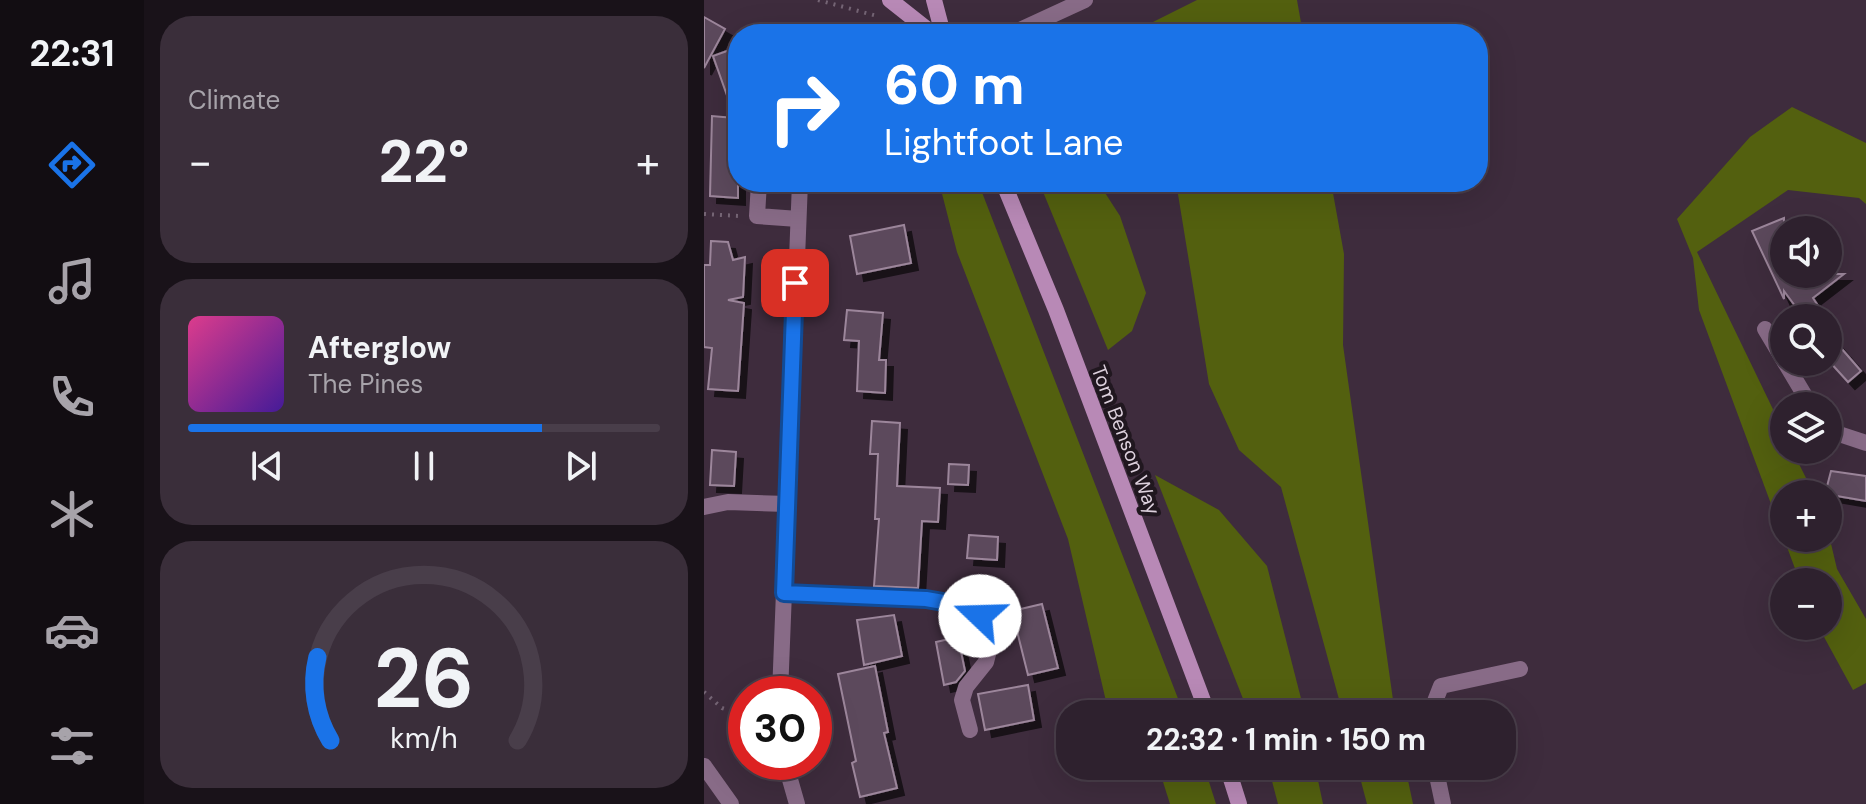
<!DOCTYPE html>
<meta charset="utf-8">
<style>
body{margin:0;font-family:"DM Sans",sans-serif;background:#3a2e3a;color:#f1f3f6;height:100vh;display:flex;flex-direction:column;font-size:30px;white-space:nowrap}
*{box-sizing:border-box;margin:0}
p{font-size:26px;color:#a7a3aa}
.icon{flex:none;width:44px;height:44px;fill:none;stroke:currentColor;stroke-width:2;stroke-linecap:round;stroke-linejoin:round}
.map{position:relative;flex:1;overflow:hidden}
.sheet{display:flex;flex-direction:column;gap:16px;padding:16px;background:#191219;width:560px}
.sheet>*{flex:none}
.guide{position:absolute;left:24px;top:24px;width:760px;height:168px;border-radius:32px;box-shadow:0 8px 32px #0002,0 0 0 2px #493e4a;background:#1a73e8;color:#fff;overflow:hidden}
.tools{position:absolute;left:1066px;top:216px;display:grid;gap:16px}
.tools a{display:grid;place-items:center;width:72px;height:72px;border-radius:50%;background:#2e212e;box-shadow:0 8px 32px #0002,0 0 0 2px #493e4a;font-size:40px}
.speed{position:absolute;left:24px;top:676px;display:flex;gap:16px;font-size:40px;font-weight:700;text-align:center}
.speed>*{display:grid;place-content:center;width:104px;height:104px;border-radius:50%;background:#2e212e;box-shadow:0 8px 32px #0002,0 0 0 2px #493e4a;line-height:1}
.speed .limit{border:12px solid #d22;background:#fff;color:#111}
.pin{position:absolute;display:grid;place-items:center;width:68px;height:68px;color:#fff;margin:-34px;border-radius:16px;box-shadow:0 4px 12px #0006}
.me{position:absolute;width:88px;margin:-44px;rotate:291deg;stroke-linejoin:round;filter:drop-shadow(0 0 6px #0008)}
.turn{display:flex;align-items:center;gap:28px;height:168px;padding:0 24px;font-size:36px}
.turn .icon{width:104px;height:104px;stroke-width:2.5}
.turn b{display:block;font-size:56px;line-height:68px}
.big{font-size:60px;font-weight:700;line-height:1.1}
.sheet .widget{flex:1;display:flex;flex-direction:column;justify-content:center;gap:12px;min-width:0;padding:0 28px;border-radius:32px;background:#3a2e3a}
.sheet .dial{align-items:center;gap:0}
.dial svg{height:208px;overflow:visible;fill:none;stroke:#493e4a;stroke-width:7;stroke-linecap:round;text-anchor:middle}
.dial text{fill:#f1f3f6;stroke:none}
.song{display:flex;align-items:center;gap:24px}
.cover{width:96px;height:96px;border-radius:12px;background:linear-gradient(135deg,hsl(330 70% 55%),hsl(260 70% 35%))}
.played{height:8px;border-radius:4px;background:linear-gradient(90deg,#1a73e8 75%,#493e4a 75%)}
.keys{display:flex;justify-content:space-around;direction:ltr}
.heat{display:flex;justify-content:space-between;align-items:center;font-size:44px;direction:ltr}
.trip{position:absolute;left:352px;top:700px;width:460px;height:80px;border-radius:32px;background:#2e212e;box-shadow:0 8px 32px #0002,0 0 0 2px #493e4a;font-weight:700;line-height:80px;text-align:center}
main{display:flex;flex:1;min-height:0}
.menu{display:flex;flex-direction:column;width:144px;justify-content:space-around;align-items:center;background:#120d12;color:#a7a3aa}
.menu .icon{width:56px;height:56px}
.menu .current{color:#1a73e8}
.menu b{font-size:36px;color:#f1f3f6}
.map>svg:first-child{display:block}
.green{fill:#53600f}
.building{fill:#5c485b;stroke:#9c869b;stroke-width:2;filter:url(#shadow)}
.lines{fill:none;stroke-linecap:round;stroke-linejoin:round}
.path{stroke:#756575;stroke-width:4;stroke-dasharray:2 6;stroke-linecap:butt}
.minor{stroke:#886b87;stroke-width:16}
.secondary{stroke:#b889b6;stroke-width:16}
.route-casing{stroke:#114b97;stroke-width:20}
.route{stroke:#1a73e8;stroke-width:14}
.labels{text-anchor:middle;dominant-baseline:central;stroke-width:8;stroke-linejoin:round;paint-order:stroke}
.street-label{font-size:20px;fill:#ddd1dd;stroke:#20171f}
</style>
<main>
<nav class="menu">
<b>22:31</b>
<svg class="icon current" aria-label="directions" viewBox="0 0 24 24"><path d="M12 3l9 9-9 9-9-9zM9 14v-3h6M13 9l2 2-2 2"/></svg>
<svg class="icon" aria-label="music" viewBox="0 0 24 24"><path d="M9 18V5l10-2v13"/><circle cx="6" cy="18" r="3"/><circle cx="16" cy="16" r="3"/></svg>
<svg class="icon" aria-label="phone" viewBox="0 0 24 24"><path d="M5 4h4l2 5-3 2q2 4 5 5l2-3 5 2v4C11 20 4 13 5 4z"/></svg>
<svg class="icon" aria-label="climate" viewBox="0 0 24 24"><path d="M12 3v18M4 7l16 10M4 17L20 7"/></svg>
<svg class="icon" aria-label="car" viewBox="0 0 24 24"><path d="M5 17H2v-5l4-1 3-4h7l3 4 3 1v5h-3M9 17h6M6 11h13"/><circle cx="7" cy="17" r="2"/><circle cx="17" cy="17" r="2"/></svg>
<svg class="icon" aria-label="filters" viewBox="0 0 24 24"><path d="M4 7h16M4 17h16"/><circle cx="9" cy="7" r="2"/><circle cx="15" cy="17" r="2"/></svg>
</nav>
<section class="sheet">
<div class="widget"><p>Climate</p>
<div class="heat"><a>−</a><b class="big">22°</b><a>+</a></div>
</div>
<div class="widget">
<div class="song"><i class="cover"></i><div><b>Afterglow</b><p>The Pines</p></div></div>
<div class="played"></div>
<div class="keys"><svg class="icon" aria-label="previous" viewBox="0 0 24 24"><path d="M18 5L8 12l10 7zM5 5v14"/></svg><svg class="icon" aria-label="pause" viewBox="0 0 24 24"><path d="M8 5v14M16 5v14"/></svg><svg class="icon" aria-label="next" viewBox="0 0 24 24"><path d="M6 5l10 7-10 7zM19 5v14"/></svg></div>
</div>
<div class="widget dial"><svg viewBox="0 0 100 80">
<path d="M14 69A42 42 0 1 1 86 69"/>
<path d="M14 69A42 42 0 0 1 9 37" stroke="#1a73e8"/>
<text x="50" y="56" font-size="32" font-weight="700">26</text>
<text x="50" y="72" font-size="11">km/h</text>
</svg></div>
</section>
<div class="map">
<svg width="1162" height="804" viewBox="0 0 1162 804">
<defs>
<filter id="shadow"><feDropShadow dx="7" dy="7" stdDeviation="0" flood-color="#0009"/></filter>
</defs>
<rect width="100%" height="100%" fill="#3e2c3d"/>
<!-- green -->
<g class="green">
<path d="M493,0H593L599,34H447L445,24Z"/>
<path d="M1088,107L1162,143V204L1155,198L1084,190L993,252L1080,432V450H1088L1110,494H1080V538H1124V531L1133,569L1162,619V683L1149,690L1114,626H1124V582H1096L995,310L989,258L973,219L1046,137Z"/>
<path d="M235,182H274L480,714H405L364,539L253,252Z"/>
<path d="M335,182H394L416,216L442,293L428,331L404,350Z"/>
<path d="M472,182H627L640,254L639,345L691,714H639L577,487L535,450L505,384Z"/>
<path d="M451,475L515,510L563,566L601,714H545Z"/>
<path d="M454,766H500L512,804H466Z"/>
<path d="M564,766H611L619,804H574Z"/>
<path d="M653,766H701L709,804H663Z"/>
</g>
<!-- building -->
<g class="building">
<path d="M0,17L21,29L0,68Z"/>
<path d="M34,47V198L6,196L8,116L31,118L9,56Z"/>
<path d="M1080,218V274H1140L1109,298L1122,318H1100L1080,291V299L1048,231Z"/>
<path d="M200,225L207,263L153,274L146,236Z"/>
<path d="M7,241L24,242L29,260L41,257L39,297L24,300L40,303L34,391L4,389L8,348L0,347V265H6Z"/>
<path d="M143,310L179,313L175,360H182L181,393L153,391L155,341L140,340Z"/>
<path d="M1124,333L1157,371L1144,382L1124,360Z"/>
<path d="M168,421L196,423L193,486L236,488L234,522L218,521L214,588L170,586L175,519H171L174,454H166Z"/>
<path d="M8,450L32,452L30,486L6,485Z"/>
<path d="M245,464L265,465L264,485L244,484Z"/>
<path d="M1127,471L1162,476V501L1121,494Z"/>
<path d="M265,535L294,537L293,560L263,558Z"/>
<path d="M338,604L354,668L324,675L308,611Z"/>
<path d="M190,615L198,656L160,665L153,620Z"/>
<path d="M254,637L261,671L252,682L240,685L232,642Z"/>
<path d="M171,666L184,732L180,733L193,788L156,797L148,763L152,761L134,674Z"/>
<path d="M324,685L330,720L281,730L274,694Z"/>
</g>
<g class="lines">
<!-- path -->
<g class="path">
<path d="M114,0L173,16"/>
<path d="M0,214L35,216"/>
<path d="M0,692L18,708L42,716"/>
</g>
<!-- minor -->
<g class="minor">
<path d="M307,34L381,0"/>
<path d="M55,182L53,216L94,219"/>
<path d="M1061,329L1107,406"/>
<path d="M1124,425L1132,433L1162,443"/>
<path d="M0,507L24,502L83,504"/>
<path d="M80,593L222,599L262,606L276,616L285,650L282,662L262,687L258,700L266,730"/>
<path d="M76,694L96,182"/>
<path d="M726,714L737,686L816,669"/>
<path d="M81,762L93,804"/>
<path d="M0,766L27,804"/>
<path d="M731,766L739,804"/>
</g>
<!-- secondary -->
<g class="secondary">
<path d="M186,0L229,34"/>
<path d="M230,0L239,34"/>
<path d="M299,182L352,310L504,714"/>
<path d="M523,766L535,804"/>
</g>
</g>
<g class="lines">
<!-- route casing -->
<g class="route-casing">
<path id="route" d="M91,283L80,593L222,599L262,606L276,616"/>
</g>
<!-- route -->
<use href="#route" class="route"/>
</g>
<g class="labels">
<!-- street labels -->
<g class="street-label">
<text transform="translate(422 440) rotate(69)">Tom Benson Way</text>
</g>
</g>
</svg>
<div class="tools">
<a><svg class="icon" aria-label="sound" viewBox="0 0 24 24"><path d="M4 9h4l5-4v14l-5-4H4zM17 9q2 3 0 6"/></svg></a>
<a><svg class="icon" aria-label="search" viewBox="0 0 24 24"><circle cx="10" cy="10" r="6"/><path d="M15 15l6 6"/></svg></a>
<a><svg class="icon" aria-label="layers" viewBox="0 0 24 24"><path d="M12 4l9 5-9 5-9-5zM3 14l9 5 9-5"/></svg></a>
<a>+</a>
<a>−</a>
</div>
<div class="speed"><div class="limit">30</div></div>
<div class="pin" style="left:91px;top:283px;background:#d93025"><svg class="icon" aria-label="arrive" viewBox="0 0 24 24"><path d="M6 21V4h12l-3 4 3 4H6"/></svg></div>
<svg class="me" style="left:276px;top:616px" viewBox="-20 -20 40 40"><circle r="19" fill="#fff"/><path d="M0-13L10 11 0 6-10 11z" fill="#1a73e8"/></svg>
<div class="trip">22:32 · 1 min · 150 m</div>
<div class="guide">
<div class="turn"><svg class="icon" aria-label="right" viewBox="0 0 24 24"><path d="M7 20v-9h11M14 6l5 5-5 5"/></svg><div><b>60 m</b>Lightfoot Lane</div></div>
</div>
</div>
</main>
